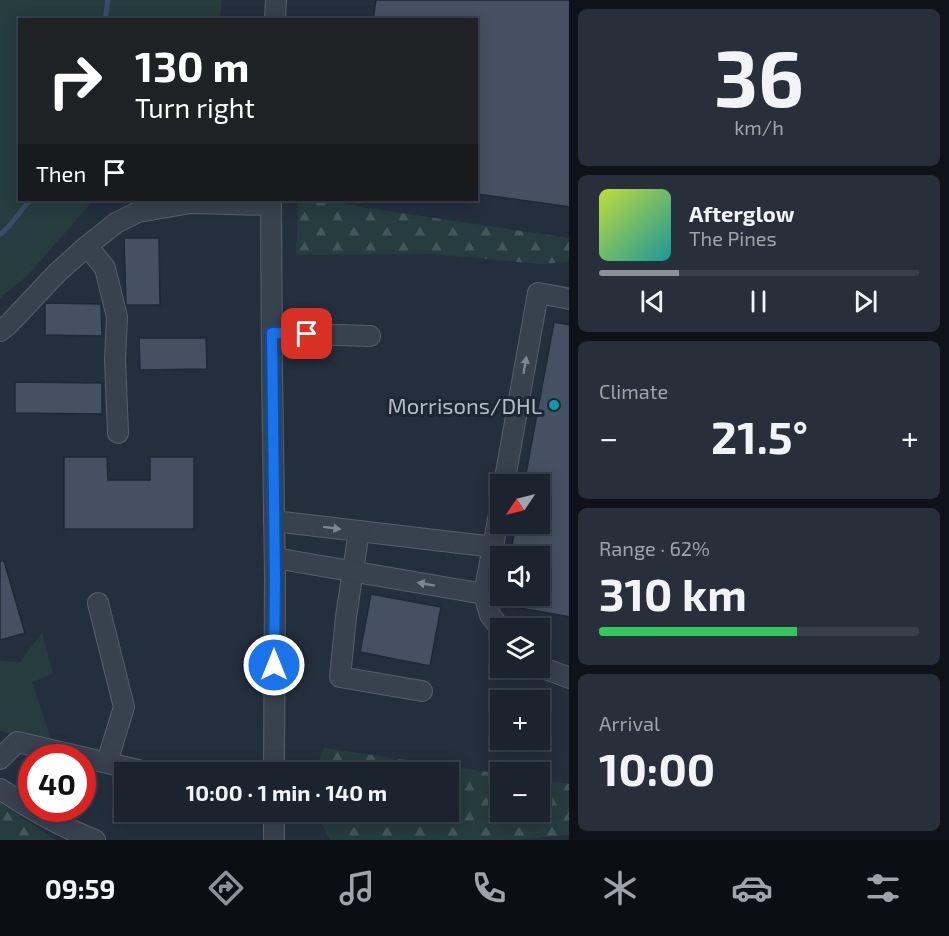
<!DOCTYPE html>
<meta charset="utf-8">
<style>
body{margin:0;font-family:"Exo 2",sans-serif;background:#282f3a;color:#f1f3f6;height:100vh;display:flex;flex-direction:column;font-size:22px;white-space:nowrap}
*{box-sizing:border-box;margin:0}
p{font-size:20px;color:#a0a4aa}
.icon{flex:none;width:33px;height:33px;fill:none;stroke:currentColor;stroke-width:2;stroke-linecap:round;stroke-linejoin:round}
.map{position:relative;flex:1;overflow:hidden}
.sheet{display:flex;flex-direction:column;gap:9px;padding:9px;background:#0f1319;width:380px}
.sheet>*{flex:none}
.hud{position:absolute;left:18px;top:18px;width:460px;height:183px;border-radius:0px;box-shadow:0 3px 15px #0003,0 0 0 2px #39404a;background:#202124;color:#fff;overflow:hidden}
.needle{width:39px;rotate:235deg}
.buttons{position:absolute;left:490px;top:474px;display:grid;gap:12px}
.buttons a{display:grid;place-items:center;width:60px;height:60px;border-radius:0px;background:#1b232e;box-shadow:0 3px 15px #0003,0 0 0 2px #39404a;font-size:30px}
.speed{position:absolute;left:18px;top:744px;display:flex;gap:12px;font-size:30px;font-weight:700;text-align:center}
.speed>*{display:grid;place-content:center;width:78px;height:78px;border-radius:50%;background:#1b232e;box-shadow:0 3px 15px #0003,0 0 0 2px #39404a;line-height:1}
.speed .limit{border:9px solid #d22;background:#fff;color:#111}
.pin{position:absolute;display:grid;place-items:center;width:51px;height:51px;color:#fff;margin:-26px;border-radius:12px;box-shadow:0 3px 9px #0006}
.me{position:absolute;width:66px;margin:-33px;rotate:0deg;stroke-linejoin:round;filter:drop-shadow(0 0 4px #0008)}
.turn{display:flex;align-items:center;gap:21px;height:126px;padding:0 18px;font-size:27px}
.turn .icon{width:78px;height:78px;stroke-width:2.5}
.turn b{display:block;font-size:42px;line-height:51px}
.then{display:flex;align-items:center;height:57px;padding:0 18px;background:#0003;gap:12px;font-size:22px}
.big{font-size:45px;font-weight:700;line-height:1.1}
.sheet .card{flex:1;display:flex;flex-direction:column;justify-content:center;gap:9px;min-width:0;padding:0 21px;border-radius:9px;background:#282f3a}
.sheet .dial{align-items:center;gap:0}
.dial b{font-size:78px;line-height:1}
.song{display:flex;align-items:center;gap:18px}
.cover{width:72px;height:72px;border-radius:9px;background:linear-gradient(135deg,hsl(70 70% 55%),hsl(180 70% 35%))}
.played{height:6px;border-radius:3px;background:linear-gradient(90deg,#8c9099 25%,#39404a 25%)}
.keys{display:flex;justify-content:space-around;direction:ltr}
.heat{display:flex;justify-content:space-between;align-items:center;font-size:33px;direction:ltr}
.charge{height:9px;border-radius:4px;background:linear-gradient(90deg,#34c759 62%,#39404a 0)}
.trip{position:absolute;left:114px;top:762px;width:345px;height:60px;border-radius:0px;background:#1b232e;box-shadow:0 3px 15px #0003,0 0 0 2px #39404a;font-weight:700;line-height:60px;text-align:center}
.menu{display:flex;height:96px;justify-content:space-around;align-items:center;background:#0b0e12;color:#a0a4aa}
.menu .icon{width:42px;height:42px}
.menu .on{color:#8c9099}
.menu b{font-size:27px;color:#f1f3f6}
main{display:flex;flex:1;min-height:0}
.map>svg:first-child{display:block}
.green{fill:#263c3f}
.forest{fill:url(#forest-firs)}
.lines{fill:none;stroke-linecap:round;stroke-linejoin:round}
.stream{stroke:#394c67;stroke-width:5}
.building{fill:#455162;stroke:#1f2835;stroke-width:1.5}
.minor-casing{stroke:#565f6c;stroke-width:22}
.minor{stroke:#38414e;stroke-width:20}
.oneway{fill:#7c8592}
.route-casing{stroke:#114b97;stroke-width:15}
.route{stroke:#1a73e8;stroke-width:10}
.culture-dot{fill:#0f9aa8;stroke:#1d2633;stroke-width:2}
.labels{text-anchor:middle;dominant-baseline:central;stroke-width:6;stroke-linejoin:round;paint-order:stroke}
.poi-label{font-size:22px;fill:#b4bcc9;stroke:#1d2633;text-anchor:end}
</style>
<main>
<div class="map">
<svg width="570" height="840" viewBox="0 0 570 840">
<defs>
<pattern id="forest-firs" width="22" height="20" patternUnits="userSpaceOnUse" patternTransform="scale(1.5)"><rect width="22" height="20" fill="#263c3f"/><path d="M5 1l3.5 6h-7zM16 11l3.5 6h-7z" fill="#435659"/></pattern>
</defs>
<rect width="100%" height="100%" fill="#242f3e"/>
<!-- green -->
<g class="green">
<path d="M0,0H222L220,19L20,20V200H94L27,276L0,298Z"/>
<path d="M42,632L53,674L32,682L52,742H42L0,731V661L20,662Z"/>
</g>
<!-- forest -->
<g class="forest">
<path d="M298,200H334L348,205L569,238V262L539,264L434,254L296,255Z"/>
<path d="M324,748L501,774V812H540V780L569,784V835L516,840H330L315,812H448V772H315Z"/>
<path d="M0,803L56,840H0Z"/>
</g>
<g class="lines">
<!-- stream -->
<g class="stream">
<path d="M105,20L108,0"/>
<path d="M0,235L9,226L30,200"/>
</g>
</g>
<!-- building -->
<g class="building">
<path d="M376,0H570V207L477,194V20H373Z"/>
<path d="M124,238H159L160,305H126Z"/>
<path d="M45,303L101,304L102,336L45,335Z"/>
<path d="M554,322L570,325V617L499,604L497,596H540V556H510L516,524H540V484H524Z"/>
<path d="M139,338H206L207,369L140,370Z"/>
<path d="M15,382L102,383V414L15,413Z"/>
<path d="M64,457H107L108,480H150V457H194V529H64Z"/>
<path d="M0,561H4L25,633L0,640Z"/>
<path d="M371,594L441,607L430,666L360,652Z"/>
</g>
<g class="lines">
<!-- minor casing -->
<g class="minor-casing">
<g id="minor">
<path d="M275,20L276,0"/>
<path d="M271,200L272,370L275,579L274,772"/>
<path d="M87,246L105,268L117,317L115,359L118,433"/>
<path d="M0,331L9,324L57,273L87,246L116,223L138,212L191,203L271,205"/>
<path d="M272,333L370,336"/>
<path d="M504,484L538,293L570,299"/>
<path d="M501,504L484,594L490,615L501,629"/>
<path d="M274,521L494,547"/>
<path d="M359,531L346,617L340,677L422,691"/>
<path d="M275,558L484,594"/>
<path d="M98,603L124,707L107,762"/>
<path d="M540,667L570,678"/>
<path d="M0,759L17,742L142,771"/>
<path d="M0,789C30,809 62,827 95,840"/>
<path d="M274,812V840"/>
</g>
</g>
<!-- minor -->
<use href="#minor" class="minor"/>
</g>
<!-- one-way arrows -->
<defs><path id="oneway-solid" d="M-6-.8H1V-3.2L6.5 0L1 3.2V.8H-6Z" transform="scale(1.5)"/></defs>
<g class="oneway">
<use href="#oneway-solid" transform="translate(525 365) rotate(-80)"/>
<use href="#oneway-solid" transform="translate(332 528) rotate(7)"/>
<use href="#oneway-solid" transform="translate(426 584) rotate(-170)"/>
</g>
<g class="lines">
<!-- route casing -->
<g class="route-casing">
<path id="route" d="M274,665L275,579L272,333L307,334"/>
</g>
<!-- route -->
<use href="#route" class="route"/>
</g>
<!-- markers -->
<circle class="culture-dot" cx="554" cy="405" r="6"/>
<g class="labels">
<!-- poi labels -->
<g class="poi-label">
<text x="542" y="405">Morrisons/DHL</text>
</g>
</g>
</svg>
<div class="buttons">
<a><svg class="needle" viewBox="-14 -14 28 28"><path d="M0-13l5 13h-10z" fill="#e53935"/><path d="M0 13l5-13h-10z" fill="#a0a4aa"/></svg></a>
<a><svg class="icon" aria-label="sound" viewBox="0 0 24 24"><path d="M4 9h4l5-4v14l-5-4H4zM17 9q2 3 0 6"/></svg></a>
<a><svg class="icon" aria-label="layers" viewBox="0 0 24 24"><path d="M12 4l9 5-9 5-9-5zM3 14l9 5 9-5"/></svg></a>
<a>+</a>
<a>−</a>
</div>
<div class="speed"><div class="limit">40</div></div>
<div class="pin" style="left:307px;top:334px;background:#d93025"><svg class="icon" aria-label="arrive" viewBox="0 0 24 24"><path d="M6 21V4h12l-3 4 3 4H6"/></svg></div>
<svg class="me" style="left:274px;top:665px" viewBox="-20 -20 40 40"><circle r="17" fill="#1a73e8" stroke="#fff" stroke-width="3"/><path d="M0-11L8 9 0 5-8 9z" fill="#fff"/></svg>
<div class="trip">10:00 · 1 min · 140 m</div>
<div class="hud">
<div class="turn"><svg class="icon" aria-label="right" viewBox="0 0 24 24"><path d="M7 20v-9h11M14 6l5 5-5 5"/></svg><div><b>130 m</b>Turn right</div></div>
<div class="then">Then<svg class="icon" aria-label="arrive" viewBox="0 0 24 24"><path d="M6 21V4h12l-3 4 3 4H6"/></svg></div>
</div>
</div>
<section class="sheet">
<div class="card dial"><b>36</b><p>km/h</p></div>
<div class="card">
<div class="song"><i class="cover"></i><div><b>Afterglow</b><p>The Pines</p></div></div>
<div class="played"></div>
<div class="keys"><svg class="icon" aria-label="previous" viewBox="0 0 24 24"><path d="M18 5L8 12l10 7zM5 5v14"/></svg><svg class="icon" aria-label="pause" viewBox="0 0 24 24"><path d="M8 5v14M16 5v14"/></svg><svg class="icon" aria-label="next" viewBox="0 0 24 24"><path d="M6 5l10 7-10 7zM19 5v14"/></svg></div>
</div>
<div class="card"><p>Climate</p>
<div class="heat"><a>−</a><b class="big">21.5°</b><a>+</a></div>
</div>
<div class="card"><p>Range · 62%</p><b class="big">310 km</b><div class="charge"></div></div>
<div class="card"><p>Arrival</p><b class="big">10:00</b></div>
</section>
</main>
<nav class="menu">
<b>09:59</b>
<svg class="icon on" aria-label="directions" viewBox="0 0 24 24"><path d="M12 3l9 9-9 9-9-9zM9 14v-3h6M13 9l2 2-2 2"/></svg>
<svg class="icon" aria-label="music" viewBox="0 0 24 24"><path d="M9 18V5l10-2v13"/><circle cx="6" cy="18" r="3"/><circle cx="16" cy="16" r="3"/></svg>
<svg class="icon" aria-label="phone" viewBox="0 0 24 24"><path d="M5 4h4l2 5-3 2q2 4 5 5l2-3 5 2v4C11 20 4 13 5 4z"/></svg>
<svg class="icon" aria-label="climate" viewBox="0 0 24 24"><path d="M12 3v18M4 7l16 10M4 17L20 7"/></svg>
<svg class="icon" aria-label="car" viewBox="0 0 24 24"><path d="M5 17H2v-5l4-1 3-4h7l3 4 3 1v5h-3M9 17h6M6 11h13"/><circle cx="7" cy="17" r="2"/><circle cx="17" cy="17" r="2"/></svg>
<svg class="icon" aria-label="filters" viewBox="0 0 24 24"><path d="M4 7h16M4 17h16"/><circle cx="9" cy="7" r="2"/><circle cx="15" cy="17" r="2"/></svg>
</nav>
